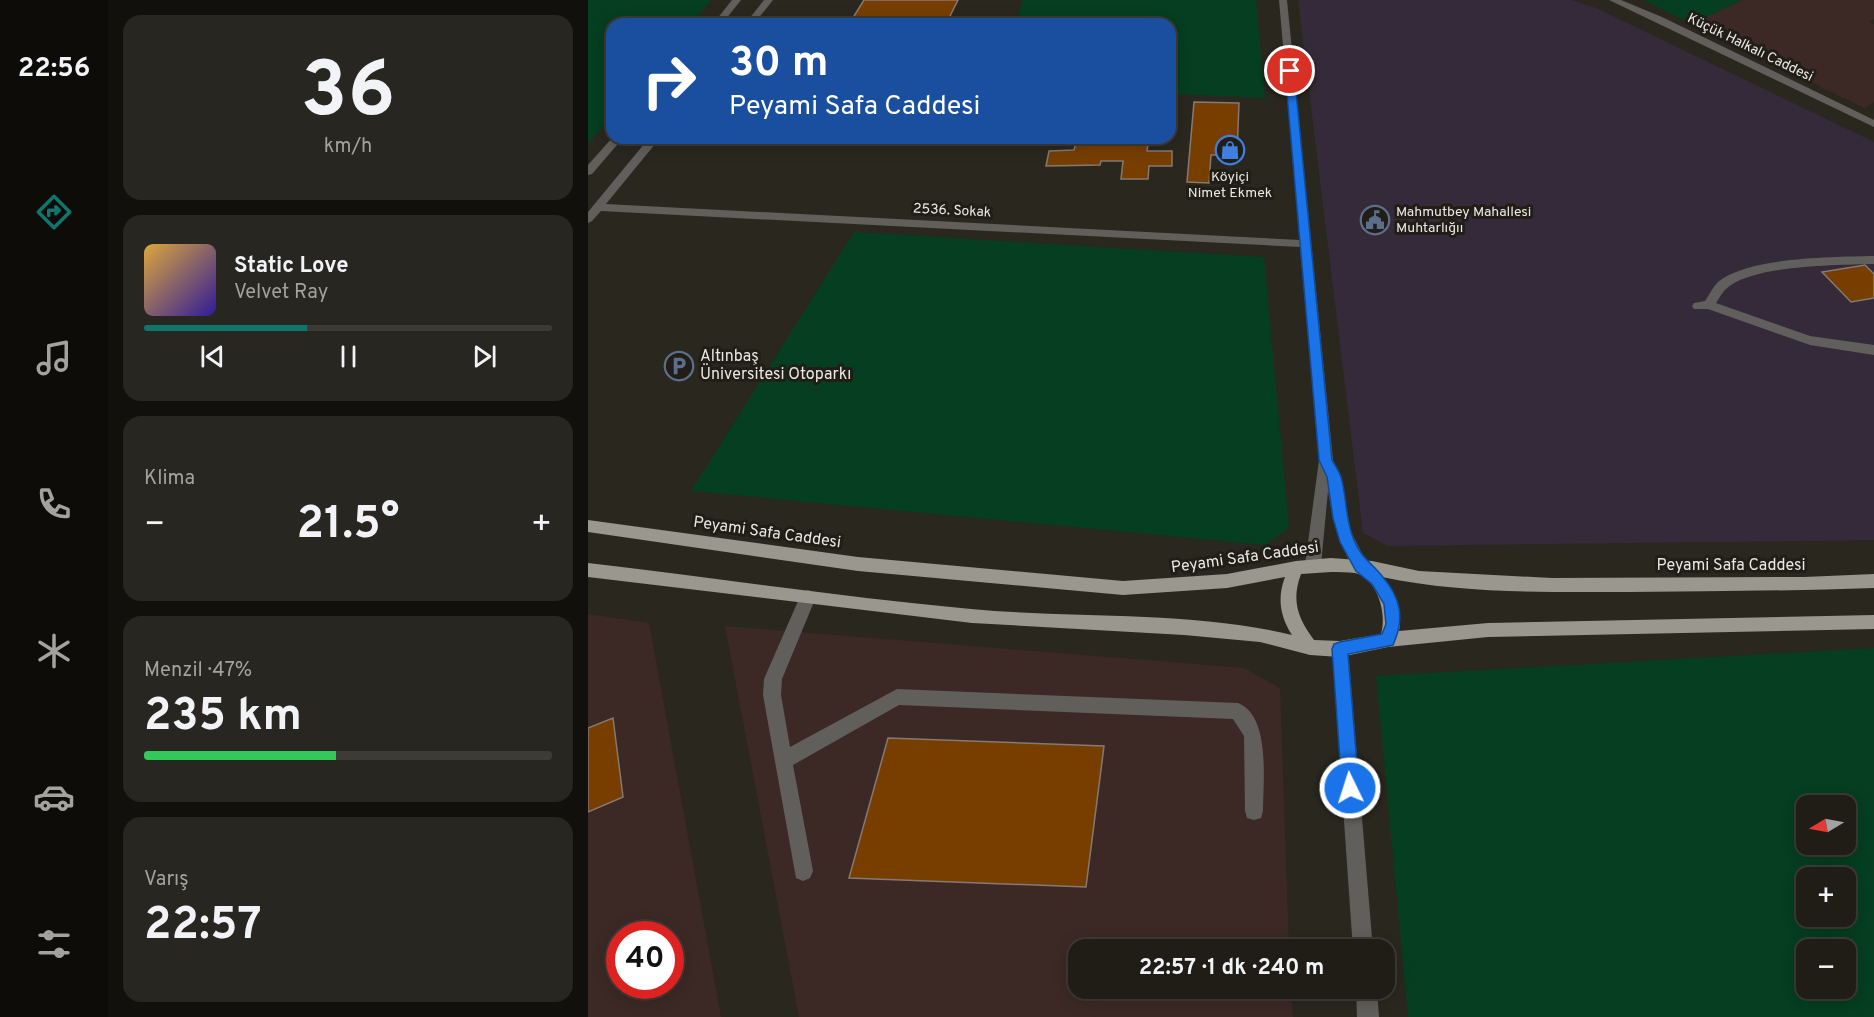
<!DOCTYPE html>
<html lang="tr">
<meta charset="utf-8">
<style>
body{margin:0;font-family:Overpass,sans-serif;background:#282620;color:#f1f3f6;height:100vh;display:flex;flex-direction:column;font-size:22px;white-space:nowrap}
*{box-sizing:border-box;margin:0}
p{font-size:20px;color:#a2a2a1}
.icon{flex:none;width:33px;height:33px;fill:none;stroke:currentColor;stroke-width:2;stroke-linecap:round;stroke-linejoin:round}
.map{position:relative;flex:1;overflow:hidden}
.panel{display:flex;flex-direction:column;gap:15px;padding:15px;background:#12100d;width:480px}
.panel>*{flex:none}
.top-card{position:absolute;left:18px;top:18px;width:570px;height:126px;border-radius:18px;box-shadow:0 3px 15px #0003,0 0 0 2px #3d3b36;background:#1a4fa0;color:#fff;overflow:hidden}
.needle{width:39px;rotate:260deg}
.controls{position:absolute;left:1208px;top:795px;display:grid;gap:12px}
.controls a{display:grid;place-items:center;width:60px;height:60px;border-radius:12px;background:#201d17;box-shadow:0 3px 15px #0003,0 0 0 2px #3d3b36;font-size:30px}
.speed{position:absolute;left:18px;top:921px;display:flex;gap:12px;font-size:30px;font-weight:700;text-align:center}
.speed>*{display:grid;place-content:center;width:78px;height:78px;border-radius:50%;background:#201d17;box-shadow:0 3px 15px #0003,0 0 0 2px #3d3b36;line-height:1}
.speed .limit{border:9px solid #d22;background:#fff;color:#111}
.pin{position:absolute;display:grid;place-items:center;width:51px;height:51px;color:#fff;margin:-26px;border:3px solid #fff;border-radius:50%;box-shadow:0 2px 6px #0007}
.me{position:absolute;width:66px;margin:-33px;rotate:356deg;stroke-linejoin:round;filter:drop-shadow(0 0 4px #0008)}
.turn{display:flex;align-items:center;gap:21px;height:126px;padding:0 24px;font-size:27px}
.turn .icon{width:78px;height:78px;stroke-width:2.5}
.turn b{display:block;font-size:42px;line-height:51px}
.big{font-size:45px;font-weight:700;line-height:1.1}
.panel .widget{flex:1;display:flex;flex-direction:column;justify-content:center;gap:9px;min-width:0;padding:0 21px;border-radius:18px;background:#282620}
.panel .dial{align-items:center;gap:0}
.dial b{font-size:78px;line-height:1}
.song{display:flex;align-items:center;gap:18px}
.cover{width:72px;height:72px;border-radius:9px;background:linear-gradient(135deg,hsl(40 70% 55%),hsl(250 70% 35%))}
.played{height:6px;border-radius:3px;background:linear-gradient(90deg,#0f766e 40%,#3d3b36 40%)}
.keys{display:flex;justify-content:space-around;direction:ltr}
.heat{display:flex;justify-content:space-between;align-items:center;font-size:33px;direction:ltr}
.charge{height:9px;border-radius:4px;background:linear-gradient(90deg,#34c759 47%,#3d3b36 0)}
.trip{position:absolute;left:480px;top:939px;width:327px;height:60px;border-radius:18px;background:#201d17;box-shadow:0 3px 15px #0003,0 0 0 2px #3d3b36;font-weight:700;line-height:60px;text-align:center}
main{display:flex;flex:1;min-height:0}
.tab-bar{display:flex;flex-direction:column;width:108px;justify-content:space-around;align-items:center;background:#0d0c09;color:#a2a2a1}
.tab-bar .icon{width:42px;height:42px}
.tab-bar .active{color:#0f766e}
.tab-bar b{font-size:27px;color:#f1f3f6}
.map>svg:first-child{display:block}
.commercial{fill:#3c2925;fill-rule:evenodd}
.industrial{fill:#352a39}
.green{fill:#053e20;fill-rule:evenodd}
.building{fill:#773e00;stroke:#847a74;stroke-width:1.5}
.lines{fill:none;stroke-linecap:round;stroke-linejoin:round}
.minor{fill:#615f5b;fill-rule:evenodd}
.major{fill:#9a978e;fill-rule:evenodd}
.route{fill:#1a73e8;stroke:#114b97;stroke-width:1.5}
.labels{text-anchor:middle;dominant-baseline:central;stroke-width:6;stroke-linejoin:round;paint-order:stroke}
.far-street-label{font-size:14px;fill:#eae8e3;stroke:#201e16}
.far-poi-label{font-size:14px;fill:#eae8e3;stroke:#201e16}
.poi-label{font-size:16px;fill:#eae8e3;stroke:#201e16;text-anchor:start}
.street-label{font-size:16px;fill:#eae8e3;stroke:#201e16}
</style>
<main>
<nav class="tab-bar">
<b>22:56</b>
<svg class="icon active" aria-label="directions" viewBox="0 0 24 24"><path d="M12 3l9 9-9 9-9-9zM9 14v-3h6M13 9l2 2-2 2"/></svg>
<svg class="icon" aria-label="music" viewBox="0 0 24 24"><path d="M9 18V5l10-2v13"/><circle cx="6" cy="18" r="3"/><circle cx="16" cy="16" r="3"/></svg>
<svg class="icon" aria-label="phone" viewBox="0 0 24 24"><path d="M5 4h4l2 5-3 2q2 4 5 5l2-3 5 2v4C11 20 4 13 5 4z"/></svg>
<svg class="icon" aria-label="climate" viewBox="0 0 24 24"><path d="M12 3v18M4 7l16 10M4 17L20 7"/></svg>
<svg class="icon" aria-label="car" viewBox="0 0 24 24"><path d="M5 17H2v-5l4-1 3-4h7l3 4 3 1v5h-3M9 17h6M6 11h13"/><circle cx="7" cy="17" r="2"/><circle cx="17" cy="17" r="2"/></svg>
<svg class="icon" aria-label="filters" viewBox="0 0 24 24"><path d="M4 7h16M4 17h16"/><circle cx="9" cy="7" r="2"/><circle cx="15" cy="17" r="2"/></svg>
</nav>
<section class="panel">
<div class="widget dial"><b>36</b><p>km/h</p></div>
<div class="widget">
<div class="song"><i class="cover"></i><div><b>Static Love</b><p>Velvet Ray</p></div></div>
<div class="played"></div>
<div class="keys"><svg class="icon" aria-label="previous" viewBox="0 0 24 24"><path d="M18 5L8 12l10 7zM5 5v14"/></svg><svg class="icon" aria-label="pause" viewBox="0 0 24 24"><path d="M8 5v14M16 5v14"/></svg><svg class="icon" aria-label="next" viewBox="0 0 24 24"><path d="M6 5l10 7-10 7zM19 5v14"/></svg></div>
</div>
<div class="widget"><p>Klima</p>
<div class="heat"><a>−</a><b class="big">21.5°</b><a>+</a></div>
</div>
<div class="widget"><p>Menzil · 47%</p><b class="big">235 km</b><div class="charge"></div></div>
<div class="widget"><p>Varış</p><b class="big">22:57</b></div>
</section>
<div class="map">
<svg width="1286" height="1017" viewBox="0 0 1286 1017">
<rect width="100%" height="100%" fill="#2a271f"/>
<!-- commercial -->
<g class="commercial">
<path d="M1154,0H1286V19L1281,22L1286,24V102L1276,108L1104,24Z"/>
<path d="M0,614L61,623L133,1017H0ZM32,934H82V986H32Z"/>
<path d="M137,626L656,668L692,688L701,949L490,950V988L703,989L705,1017H211Z"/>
</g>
<!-- industrial -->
<path class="industrial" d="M710,0H983L1008,8L1286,142V540L800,546L775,533Z"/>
<!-- green -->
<g class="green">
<path d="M0,0H123L103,24H24V116L0,143Z"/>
<path d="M435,0H668L677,98L582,94V24H427Z"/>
<path d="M1056,0H1154L1104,24Z"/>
<path d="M266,232L676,257L701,528L677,545L103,491Z"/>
<path d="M1286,648V1017H820L788,676ZM1218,806H1257V844H1218ZM1218,878H1257V916H1218ZM1218,950H1257V988H1218Z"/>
</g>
<!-- building -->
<g class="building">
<path d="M276,0H370L358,24H261Z"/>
<path d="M606,102L651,103L649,155H623L621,183L599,182Z"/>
<path d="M489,138H561L559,151H584V166H561L560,179H533L535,161H513L512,165L458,166L461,151L486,150Z"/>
<path d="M1277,265L1286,274V298L1263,302L1234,272Z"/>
<path d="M25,718L35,797L0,812V728Z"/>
<path d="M300,738L516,746L498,887L261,878Z"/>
</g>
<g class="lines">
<!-- minor -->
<g class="minor">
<path d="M144,0H153L134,24H125Z"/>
<path d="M176,0H185L166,24H157Z"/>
<path d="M691,0H699L745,460L753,481L763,532L781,567L779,572L773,574L767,572C751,541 746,526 740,491L733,565L731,570L725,572L719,570L717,565L731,460L712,247L13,211L4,221L0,223V212L61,138H72L18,204L712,240Z"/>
<path d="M1021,0H1033L1074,17L1286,120V127Z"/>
<path d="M24,138H35L4,174L0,175V165Z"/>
<path d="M1286,256V264C1249,265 1173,265 1143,285C1136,289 1132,297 1128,303L1222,336L1286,345V355L1222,345L1120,309H1106L1104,306L1106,303L1117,301C1122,294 1126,284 1134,279C1167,257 1246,257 1286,256Z"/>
<path d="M220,590L226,592L228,597L194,679L193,695L202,747L309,689L650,703C683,716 675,782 675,811L673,818L666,820L659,818L657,811L656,736L645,719L311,705L205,765L225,871L222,878L215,881L208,878L175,695L176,679L214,592Z"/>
<path d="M752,641L758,644L760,649L785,950H765L744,649L746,644Z"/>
<path d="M768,988H789L791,1017H769Z"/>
</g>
<!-- major -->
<path class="major" d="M0,520L270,557L535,581L639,574L708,561L743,558L784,561L831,571L964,578L1216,577L1286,574V588C1204,591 1122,591 1040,592C959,592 874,594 794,577C808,593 815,611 811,631L900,623L1286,615V629L900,637L800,647L752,657L722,655L672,642L596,635L384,623L0,577V563C128,578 255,597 383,609C489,619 600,610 704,635C692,616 689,598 697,577L639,588L535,595L270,571L0,532ZM743,572C751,572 760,572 767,573C790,579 799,614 793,634L752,641L726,640C710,618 703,601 713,574Z"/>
</g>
<!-- route -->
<path class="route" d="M702,68L706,71L744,460C747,465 751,471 753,477C759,497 757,520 766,540C773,558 784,563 794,576C813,598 817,619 805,645L760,654L771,788L768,794L762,796L757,794L754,788L744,649L746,644L752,642L794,634L798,624L796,604L784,584L768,571L752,542L745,518L739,477L731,460L697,71Z"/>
<!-- icons -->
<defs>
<g id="shop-ring" transform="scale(1.5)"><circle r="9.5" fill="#201e16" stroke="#3f7fe0" stroke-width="1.5"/><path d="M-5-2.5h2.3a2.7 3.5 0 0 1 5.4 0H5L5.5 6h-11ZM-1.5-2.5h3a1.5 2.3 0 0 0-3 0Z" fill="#3f7fe0"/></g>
<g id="civic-ring" transform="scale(1.5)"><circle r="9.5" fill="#201e16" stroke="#5c6f8a" stroke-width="1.5"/><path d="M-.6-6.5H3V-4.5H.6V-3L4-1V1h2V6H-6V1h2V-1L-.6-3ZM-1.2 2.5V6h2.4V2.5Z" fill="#5c6f8a"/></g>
<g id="parking-ring" transform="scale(1.5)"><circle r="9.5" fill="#201e16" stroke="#5c6f8a" stroke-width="1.5"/><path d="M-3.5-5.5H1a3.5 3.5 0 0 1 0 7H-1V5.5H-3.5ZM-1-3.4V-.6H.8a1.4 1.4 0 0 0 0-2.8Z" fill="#5c6f8a"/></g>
</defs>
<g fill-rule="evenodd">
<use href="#shop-ring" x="642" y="150"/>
<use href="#civic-ring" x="787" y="220"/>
<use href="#parking-ring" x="91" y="366"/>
</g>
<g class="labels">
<!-- far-street labels -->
<g class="far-street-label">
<text transform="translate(1162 48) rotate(26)">Küçük Halkalı Caddesi</text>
<text transform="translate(364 211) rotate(3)">2536. Sokak</text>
</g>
<!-- far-poi labels -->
<g class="far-poi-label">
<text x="642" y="177">Köyiçi<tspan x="642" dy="16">Nimet Ekmek</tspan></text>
<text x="808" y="212" text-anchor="start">Mahmutbey Mahallesi<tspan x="808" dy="16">Muhtarlığıı</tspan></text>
</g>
<!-- poi labels -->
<g class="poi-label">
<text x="112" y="357">Altınbaş<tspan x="112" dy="18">Üniversitesi Otoparkı</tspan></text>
</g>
<!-- street labels -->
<g class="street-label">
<text transform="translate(179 533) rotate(8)">Peyami Safa Caddesi</text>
<text transform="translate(657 558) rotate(-8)">Peyami Safa Caddesi</text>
<text x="1143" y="566">Peyami Safa Caddesi</text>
</g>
</g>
</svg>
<div class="controls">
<a><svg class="needle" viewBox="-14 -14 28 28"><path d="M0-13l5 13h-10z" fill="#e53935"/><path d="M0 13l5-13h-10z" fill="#a2a2a1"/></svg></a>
<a>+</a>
<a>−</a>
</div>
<div class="speed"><div class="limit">40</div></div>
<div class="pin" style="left:702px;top:71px;background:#d93025"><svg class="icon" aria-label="arrive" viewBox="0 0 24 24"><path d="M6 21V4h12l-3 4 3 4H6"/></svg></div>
<svg class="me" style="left:762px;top:788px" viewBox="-20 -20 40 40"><circle r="17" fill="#1a73e8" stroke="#fff" stroke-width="3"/><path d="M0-11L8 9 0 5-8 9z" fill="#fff"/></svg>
<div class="trip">22:57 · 1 dk · 240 m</div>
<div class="top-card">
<div class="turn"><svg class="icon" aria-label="right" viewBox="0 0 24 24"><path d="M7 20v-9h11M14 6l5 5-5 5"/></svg><div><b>30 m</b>Peyami Safa Caddesi</div></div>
</div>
</div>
</main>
